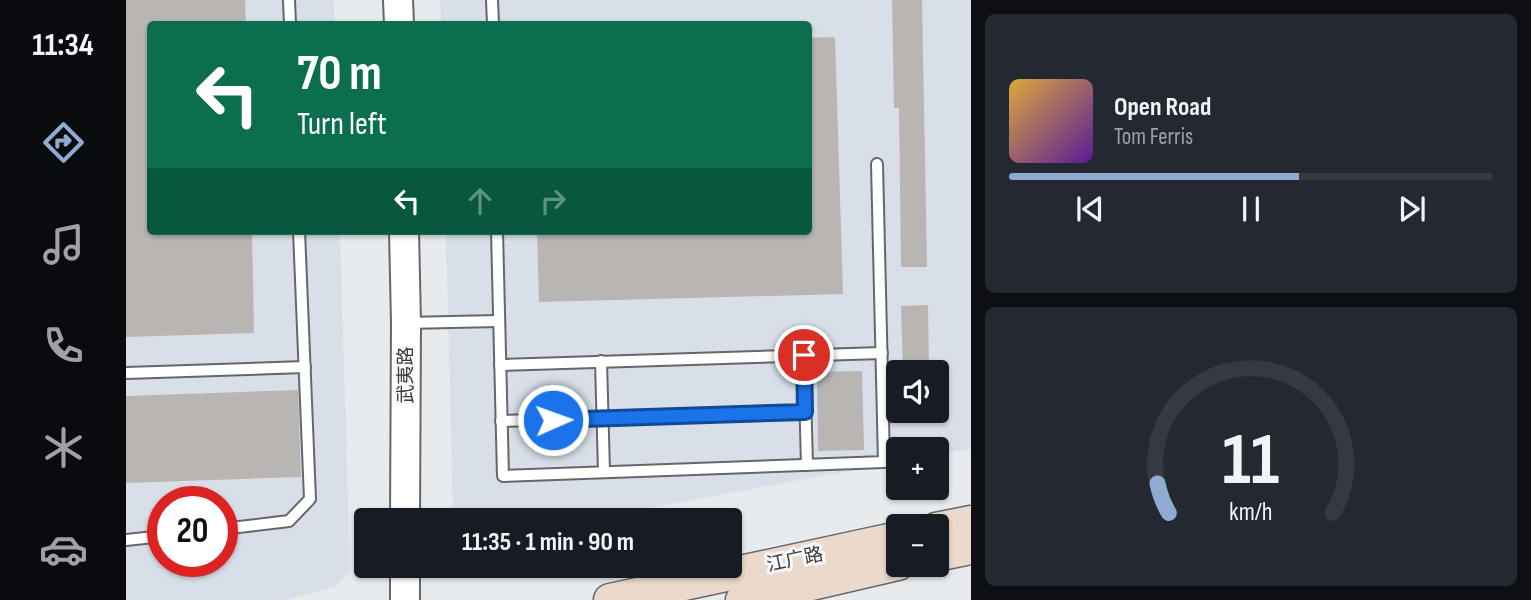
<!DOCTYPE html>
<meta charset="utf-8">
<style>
body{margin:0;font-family:"Sofia Sans Condensed","Noto Sans SC",sans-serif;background:#242831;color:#f1f3f6;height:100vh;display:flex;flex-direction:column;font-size:26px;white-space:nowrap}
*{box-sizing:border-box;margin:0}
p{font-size:23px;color:#9ea1a6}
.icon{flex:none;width:38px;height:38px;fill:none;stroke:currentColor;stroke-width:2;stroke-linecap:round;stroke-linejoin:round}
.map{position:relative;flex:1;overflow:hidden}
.panel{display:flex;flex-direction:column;gap:14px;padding:14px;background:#0d0f14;width:560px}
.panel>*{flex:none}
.top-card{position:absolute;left:21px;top:21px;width:665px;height:214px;border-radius:7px;box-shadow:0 2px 5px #0004;background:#0b6e4f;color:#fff;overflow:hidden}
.controls{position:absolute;left:760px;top:360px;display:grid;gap:14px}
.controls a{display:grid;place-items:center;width:63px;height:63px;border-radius:7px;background:#171b24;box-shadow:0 2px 5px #0004;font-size:35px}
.speed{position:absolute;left:21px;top:486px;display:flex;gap:14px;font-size:35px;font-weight:700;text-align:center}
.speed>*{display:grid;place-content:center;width:91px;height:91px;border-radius:50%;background:#171b24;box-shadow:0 2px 5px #0004;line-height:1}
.speed .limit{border:10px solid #d22;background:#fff;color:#111}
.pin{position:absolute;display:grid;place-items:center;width:60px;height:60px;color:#fff;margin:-30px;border:4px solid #fff;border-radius:50%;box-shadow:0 2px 7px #0007}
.me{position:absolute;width:77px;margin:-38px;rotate:88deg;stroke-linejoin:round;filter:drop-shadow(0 0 5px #0008)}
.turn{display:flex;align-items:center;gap:24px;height:147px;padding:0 35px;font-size:32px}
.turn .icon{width:91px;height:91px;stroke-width:2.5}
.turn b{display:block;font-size:49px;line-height:60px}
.lanes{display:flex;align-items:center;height:66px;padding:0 35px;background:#0003;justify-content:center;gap:35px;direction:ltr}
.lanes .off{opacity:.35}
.panel .widget{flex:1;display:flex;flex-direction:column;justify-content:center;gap:10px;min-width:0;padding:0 24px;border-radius:10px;background:#242831}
.panel .dial{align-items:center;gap:0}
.dial svg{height:182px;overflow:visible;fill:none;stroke:#363941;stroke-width:7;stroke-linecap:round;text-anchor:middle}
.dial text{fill:#f1f3f6;stroke:none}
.song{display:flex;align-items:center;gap:21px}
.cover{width:84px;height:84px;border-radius:10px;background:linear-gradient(135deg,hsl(40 70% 55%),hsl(270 70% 35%))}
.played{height:7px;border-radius:4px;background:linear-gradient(90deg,#90abd2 60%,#363941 60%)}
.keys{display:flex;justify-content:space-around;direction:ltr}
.trip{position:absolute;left:228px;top:508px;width:388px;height:70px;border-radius:7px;background:#171b24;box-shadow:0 2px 5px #0004;font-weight:700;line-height:70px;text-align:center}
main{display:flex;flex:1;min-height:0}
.dock{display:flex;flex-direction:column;width:126px;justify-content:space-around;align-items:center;background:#090b0e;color:#9ea1a6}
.dock .icon{width:49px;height:49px}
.dock .on{color:#90abd2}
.dock b{font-size:32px;color:#f1f3f6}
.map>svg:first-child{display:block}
.built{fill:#d8dfe8;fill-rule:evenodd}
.building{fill:#b8b5b3}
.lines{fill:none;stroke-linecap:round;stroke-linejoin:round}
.service-casing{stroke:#65676a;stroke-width:14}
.tertiary-casing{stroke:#65676a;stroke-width:32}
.secondary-casing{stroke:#65676a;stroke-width:35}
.service{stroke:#fff;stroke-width:10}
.tertiary{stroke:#fff;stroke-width:28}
.secondary{stroke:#ebd9cb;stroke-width:32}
.route-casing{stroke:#114b97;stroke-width:18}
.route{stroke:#1a73e8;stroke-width:12}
.labels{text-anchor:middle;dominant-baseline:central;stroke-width:6;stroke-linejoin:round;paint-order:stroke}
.street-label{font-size:19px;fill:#3a3a3c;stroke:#f6f8fb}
</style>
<main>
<nav class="dock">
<b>11:34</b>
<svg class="icon on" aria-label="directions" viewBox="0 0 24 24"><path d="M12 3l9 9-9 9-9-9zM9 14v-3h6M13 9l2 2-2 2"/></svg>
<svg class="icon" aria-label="music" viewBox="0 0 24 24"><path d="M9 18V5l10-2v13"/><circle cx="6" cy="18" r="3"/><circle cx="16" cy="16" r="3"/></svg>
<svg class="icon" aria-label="phone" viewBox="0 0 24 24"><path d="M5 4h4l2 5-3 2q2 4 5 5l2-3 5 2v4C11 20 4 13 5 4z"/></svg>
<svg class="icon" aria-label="climate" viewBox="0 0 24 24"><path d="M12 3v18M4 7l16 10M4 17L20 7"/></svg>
<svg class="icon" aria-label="car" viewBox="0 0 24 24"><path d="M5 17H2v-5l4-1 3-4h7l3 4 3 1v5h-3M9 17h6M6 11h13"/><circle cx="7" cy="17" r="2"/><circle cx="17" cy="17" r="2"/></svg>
</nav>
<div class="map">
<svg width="845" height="600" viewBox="0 0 845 600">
<rect width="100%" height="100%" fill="#e8ebee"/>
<!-- built -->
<g class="built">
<path d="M0,0H208L209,24H24V231H214L224,572L210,586L161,600H0ZM37,502H96V562H37Z"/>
<path d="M314,0H845V448L810,455V450H772V462L458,520L327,519L320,231H682V24H315ZM772,373H810V411H772Z"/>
</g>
<!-- building -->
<g class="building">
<path d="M0,0H119L120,24H24V231H126L128,333L0,337Z"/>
<path d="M766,0H796L801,267H775L773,108H768Z"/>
<path d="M709,37L717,294L413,302L411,231H682V38Z"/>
<path d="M802,305L803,371H777L775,306Z"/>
<path d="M736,371L738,450L692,451L691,372Z"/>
<path d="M172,390L175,477L0,483V396Z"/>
</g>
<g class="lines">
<!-- service casing -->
<g class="service-casing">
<g id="service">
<path d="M163,0L164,24"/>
<path d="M366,0L367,24"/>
<path d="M371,231L377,476L758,462L751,164"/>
<path d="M280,323L372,321"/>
<path d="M678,355L681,465"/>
<path d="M475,361L478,472"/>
<path d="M374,365L756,353"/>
<path d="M0,373L179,367"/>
<path d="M375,421L679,412"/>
<path d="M96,529L163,521L184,499L173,231"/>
<path d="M0,540L37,536"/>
</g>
</g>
<!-- tertiary casing -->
<g class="tertiary-casing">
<g id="tertiary">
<path d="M272,0L273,24"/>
<path d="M278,231L280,323L279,520"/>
<path d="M279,600V565"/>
</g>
</g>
<!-- secondary casing -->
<g class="secondary-casing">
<g id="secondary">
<path d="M810,529L845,522"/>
<path d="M810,555L845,548"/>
<path d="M484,600L772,538"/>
<path d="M616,600L772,564"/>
</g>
</g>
<!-- service -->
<use href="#service" class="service"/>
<!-- tertiary -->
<use href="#tertiary" class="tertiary"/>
<!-- secondary -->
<use href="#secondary" class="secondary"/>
</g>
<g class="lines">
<!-- route casing -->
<g class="route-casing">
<path id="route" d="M427,420L679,412L678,355"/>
</g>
<!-- route -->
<use href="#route" class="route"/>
</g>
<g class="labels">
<!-- street labels -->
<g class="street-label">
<text transform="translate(280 375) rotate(-90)">武夷路</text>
<text transform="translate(669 560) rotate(-12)">江广路</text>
</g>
</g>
</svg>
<div class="controls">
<a><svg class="icon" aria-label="sound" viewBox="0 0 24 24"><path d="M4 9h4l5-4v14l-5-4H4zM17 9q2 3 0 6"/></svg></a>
<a>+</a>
<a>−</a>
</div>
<div class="speed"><div class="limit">20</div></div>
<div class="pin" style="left:678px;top:355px;background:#d93025"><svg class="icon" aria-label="arrive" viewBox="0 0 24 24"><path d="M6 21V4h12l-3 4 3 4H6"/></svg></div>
<svg class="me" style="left:427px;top:420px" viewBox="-20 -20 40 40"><circle r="17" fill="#1a73e8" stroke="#fff" stroke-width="3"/><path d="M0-11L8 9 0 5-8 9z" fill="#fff"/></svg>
<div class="trip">11:35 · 1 min · 90 m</div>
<div class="top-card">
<div class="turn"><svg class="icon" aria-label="left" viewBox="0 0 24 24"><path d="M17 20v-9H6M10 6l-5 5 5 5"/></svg><div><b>70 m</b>Turn left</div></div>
<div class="lanes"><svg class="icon" aria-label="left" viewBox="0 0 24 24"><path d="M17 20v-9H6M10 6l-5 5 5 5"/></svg><svg class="icon off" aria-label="ahead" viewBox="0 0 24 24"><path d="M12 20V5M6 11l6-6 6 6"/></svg><svg class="icon off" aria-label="right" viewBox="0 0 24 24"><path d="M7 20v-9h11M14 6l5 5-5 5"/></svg></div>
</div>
</div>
<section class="panel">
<div class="widget">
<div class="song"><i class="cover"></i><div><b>Open Road</b><p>Tom Ferris</p></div></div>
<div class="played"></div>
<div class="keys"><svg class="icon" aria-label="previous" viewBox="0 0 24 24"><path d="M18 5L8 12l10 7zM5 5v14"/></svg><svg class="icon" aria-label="pause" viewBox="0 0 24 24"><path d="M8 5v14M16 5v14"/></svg><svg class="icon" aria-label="next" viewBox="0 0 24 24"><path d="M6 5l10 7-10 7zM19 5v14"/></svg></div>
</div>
<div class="widget dial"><svg viewBox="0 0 100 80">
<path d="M14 69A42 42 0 1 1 86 69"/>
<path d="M14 69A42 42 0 0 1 9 56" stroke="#90abd2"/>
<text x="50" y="56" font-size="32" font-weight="700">11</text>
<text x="50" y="72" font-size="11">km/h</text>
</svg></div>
</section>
</main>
